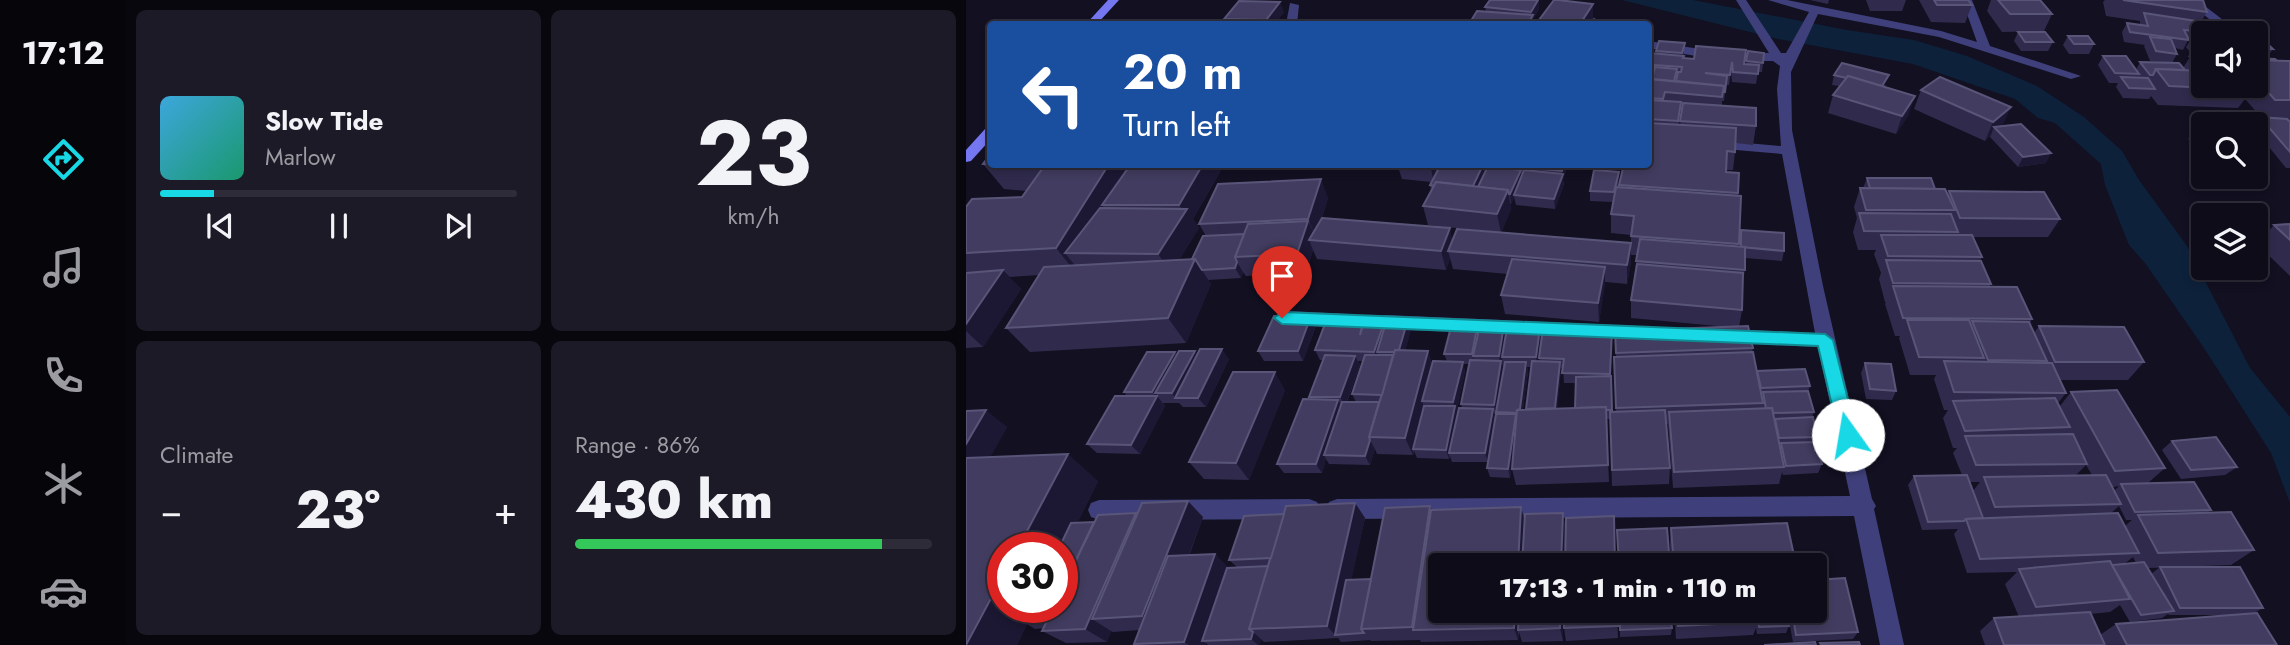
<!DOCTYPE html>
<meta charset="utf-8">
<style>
body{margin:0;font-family:Jost,sans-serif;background:#1c1a26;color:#f1f3f6;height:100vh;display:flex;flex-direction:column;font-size:26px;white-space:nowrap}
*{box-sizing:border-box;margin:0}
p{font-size:23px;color:#9b9ba2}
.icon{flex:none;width:38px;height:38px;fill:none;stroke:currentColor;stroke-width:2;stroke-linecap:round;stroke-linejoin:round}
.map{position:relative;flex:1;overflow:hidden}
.panel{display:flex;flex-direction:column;gap:10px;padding:10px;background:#08070e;width:840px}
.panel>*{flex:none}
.banner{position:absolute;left:21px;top:21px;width:665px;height:147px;border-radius:7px;box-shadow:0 4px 10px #0003,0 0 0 2px #2e2c38;background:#1a4fa0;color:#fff;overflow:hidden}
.controls{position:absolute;left:1225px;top:21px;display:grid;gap:14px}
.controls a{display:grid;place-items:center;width:77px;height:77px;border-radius:7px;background:#0e0c19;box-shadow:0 4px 10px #0003,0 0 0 2px #2e2c38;font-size:35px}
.speed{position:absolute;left:21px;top:532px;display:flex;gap:14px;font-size:35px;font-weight:700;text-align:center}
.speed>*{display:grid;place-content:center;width:91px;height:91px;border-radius:50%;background:#0e0c19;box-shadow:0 4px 10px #0003,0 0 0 2px #2e2c38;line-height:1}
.speed .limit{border:10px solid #d22;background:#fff;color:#111}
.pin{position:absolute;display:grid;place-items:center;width:60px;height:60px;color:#fff;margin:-72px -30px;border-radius:50% 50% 50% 0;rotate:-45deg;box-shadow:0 0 7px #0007}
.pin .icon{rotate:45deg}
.me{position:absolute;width:77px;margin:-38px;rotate:347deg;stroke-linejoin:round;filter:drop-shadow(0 0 5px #0008)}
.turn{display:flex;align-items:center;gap:24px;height:147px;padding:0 21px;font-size:32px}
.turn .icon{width:91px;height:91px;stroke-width:2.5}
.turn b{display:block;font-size:49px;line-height:60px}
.big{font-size:52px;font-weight:800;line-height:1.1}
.panel .tile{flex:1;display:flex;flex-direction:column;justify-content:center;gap:10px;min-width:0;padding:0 24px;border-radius:10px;background:#1c1a26}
.panel .dial{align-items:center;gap:0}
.dial b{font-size:91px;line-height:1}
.song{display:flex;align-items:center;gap:21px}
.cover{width:84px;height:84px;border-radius:10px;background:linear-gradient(135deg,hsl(200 70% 55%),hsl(160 70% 35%))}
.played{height:7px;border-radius:4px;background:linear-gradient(90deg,#17d8e4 15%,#2e2c38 15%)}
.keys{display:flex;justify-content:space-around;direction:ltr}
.heat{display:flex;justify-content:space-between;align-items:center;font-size:38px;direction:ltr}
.charge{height:10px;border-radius:5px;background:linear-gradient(90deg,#34c759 86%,#2e2c38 0)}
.panel .tiles{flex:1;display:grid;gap:10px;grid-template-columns:repeat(2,1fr)}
.trip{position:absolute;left:462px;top:553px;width:399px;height:70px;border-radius:7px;background:#0e0c19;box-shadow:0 4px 10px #0003,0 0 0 2px #2e2c38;font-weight:800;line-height:70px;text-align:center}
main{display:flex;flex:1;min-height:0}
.dock{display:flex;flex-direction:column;width:126px;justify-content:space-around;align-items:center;background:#06050a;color:#9b9ba2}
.dock .icon{width:49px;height:49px}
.dock .current{color:#17d8e4}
.dock b{font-size:32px;color:#f1f3f6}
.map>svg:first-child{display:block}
.water{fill:#0e213b}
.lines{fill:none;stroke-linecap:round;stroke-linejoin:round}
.lane{fill:#3f407b;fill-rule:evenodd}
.street{fill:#3f407b;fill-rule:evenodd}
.secondary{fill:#7577f1;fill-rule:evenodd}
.wall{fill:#302b4d;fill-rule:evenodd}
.shaded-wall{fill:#1c1834}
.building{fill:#423d60;stroke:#595578;stroke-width:2}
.route{fill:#17d8e4;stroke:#0f8c94;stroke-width:2}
</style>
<main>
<nav class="dock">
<b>17:12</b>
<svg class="icon current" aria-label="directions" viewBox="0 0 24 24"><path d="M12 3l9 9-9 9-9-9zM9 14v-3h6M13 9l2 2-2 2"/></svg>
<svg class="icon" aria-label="music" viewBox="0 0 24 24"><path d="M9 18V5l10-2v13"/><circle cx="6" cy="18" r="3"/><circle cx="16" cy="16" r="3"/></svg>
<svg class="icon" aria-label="phone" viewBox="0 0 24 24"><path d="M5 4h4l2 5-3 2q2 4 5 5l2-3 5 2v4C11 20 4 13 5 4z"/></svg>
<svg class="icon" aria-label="climate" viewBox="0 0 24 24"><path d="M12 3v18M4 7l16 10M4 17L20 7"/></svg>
<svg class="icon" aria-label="car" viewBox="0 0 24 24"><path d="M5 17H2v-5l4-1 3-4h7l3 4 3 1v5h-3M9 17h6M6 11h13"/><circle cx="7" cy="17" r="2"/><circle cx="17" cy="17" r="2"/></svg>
</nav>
<section class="panel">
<div class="tiles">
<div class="tile">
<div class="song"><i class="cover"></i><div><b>Slow Tide</b><p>Marlow</p></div></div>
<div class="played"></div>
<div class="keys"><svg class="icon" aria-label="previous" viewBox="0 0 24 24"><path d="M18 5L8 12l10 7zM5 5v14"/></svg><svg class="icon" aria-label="pause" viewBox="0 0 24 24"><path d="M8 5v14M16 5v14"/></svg><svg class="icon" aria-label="next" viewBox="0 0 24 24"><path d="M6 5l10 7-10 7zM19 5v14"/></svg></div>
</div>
<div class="tile dial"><b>23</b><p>km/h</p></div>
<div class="tile"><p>Climate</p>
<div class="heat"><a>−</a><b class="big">23°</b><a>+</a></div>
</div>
<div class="tile"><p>Range · 86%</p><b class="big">430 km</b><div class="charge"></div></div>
</div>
</section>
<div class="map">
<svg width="1324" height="645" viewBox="0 0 1324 645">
<rect width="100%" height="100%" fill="#121021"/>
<!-- water -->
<path class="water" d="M656,0H727L881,30L948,40L1001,56L1071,86L1118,117L1156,151L1173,180L1221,246L1284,368L1324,417V503L1305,453L1238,348L1179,263L1163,245L1139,185L1135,164L1089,123L1072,118L1049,99L947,64L812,39Z"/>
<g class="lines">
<!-- lane -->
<path class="lane" d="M324,3L333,5L331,24H320Z"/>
<!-- street -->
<g class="street">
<path d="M770,0H780L815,53H820L843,12L802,0H821L975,31L1011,42L996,0H1006L1024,46L1115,76L1105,79L973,37L852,14L825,72L826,130L857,286L906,499L910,506L908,509L938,645H914L888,516L371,519L363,516L360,509L363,502L371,499L884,496L852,347L763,343L757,341L754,336L757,331L763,329L849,333L816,154L747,148L740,144L747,140L815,146L811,89L814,66L807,61H760L682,48V41L760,53H803Z"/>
<path d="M1219,0H1231L1274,33H1261Z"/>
<path d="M603,10H611L641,24H627L603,14Z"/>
<path d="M323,311L382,314L388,316L391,321L388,326L382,328L323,325L317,323L314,318L317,313Z"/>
<path d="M420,315L672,326L678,328L681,333L678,338L672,340L420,329L414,327L411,322L414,317Z"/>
<path d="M343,499L351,502L354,509L351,516L343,519L133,520L125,517L122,510L125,503L133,500Z"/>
</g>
<!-- secondary -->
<g class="secondary">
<path d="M142,0H153L131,24H120Z"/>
<path d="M24,128V140L5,161L0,162V150L19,129Z"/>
</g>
</g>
<!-- wall -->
<g class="wall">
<path d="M573,0V9L567,19L568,24H503L520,11L519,7Z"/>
<path d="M844,0H863L862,4Z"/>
<path d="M900,0H940L936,11H904Z"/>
<path d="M953,0H1002L1006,5L999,23L965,22Z"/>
<path d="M1025,0H1074L1086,14L1078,31L1036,32L1021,11Z"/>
<path d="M1139,0H1237L1241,12L1235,22L1243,23L1246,30L1289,32L1307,49L1300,59L1324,61V168H1320L1290,131V124H1289L1295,117L1279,99L1272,108L1192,105L1185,96L1183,99L1157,98L1150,87L1152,83H1143L1132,65L1137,56H1160L1170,70L1174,62H1194L1184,61L1178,46L1179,45L1158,42L1156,32L1161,23L1174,25V21L1140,16L1137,2ZM1237,33H1290V86H1237ZM1222,40L1224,41L1220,47L1229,58L1224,57L1217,68L1213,63H1206L1211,54L1209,48L1217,50Z"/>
<path d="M318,12L308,24H261L258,19Z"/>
<path d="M1052,32L1087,42L1082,51H1055L1048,41Z"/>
<path d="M1102,36L1128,44L1123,54H1103L1097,45Z"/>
<path d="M690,51L718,52V58L780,64L782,51L797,63L796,72H792L790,84L766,82L765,71L763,85H760L758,101H756V106L790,126L787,145L770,143L767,170H760V172L772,193V196H775L772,247H774L775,230L818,251L816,261L779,258V270L776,285V310L773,327L787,348L786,352L791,371L844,386L842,391L848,412L846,418L851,437L849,442L856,464L852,473L817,475L816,472L813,484L707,488L702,424H700L704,468L703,484L646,486L644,419H640L643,482L550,485L546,469L547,459L544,478L524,477L521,468L530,414H528L522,462H486L484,456L483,459L451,458L448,451L447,455L411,454L409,449L404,465L363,464L360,459L356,473H318L311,464L345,400L343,397L357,360H354L349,350L398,317L400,319L419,320L420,323L442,319L445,329L439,351H462L466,364L481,361L478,354L513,328L538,325L540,333L574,328L575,338L572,361L574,362L573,358L646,340L644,376L646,412H650L648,357L650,356L649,331L762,327L665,318V300L671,255H665V235L645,233V214L647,202L624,201V191L653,172L652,187H653V185L682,164V58L690,53ZM714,112H716L714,125H713ZM392,361H397L386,394L390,402H381L394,365ZM497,364H503L495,404L496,408L492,413L491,410L499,371ZM561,367H565L560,409H557L562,372ZM595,368H597L598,383H610L609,408H591Z"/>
<path d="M868,75L920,85L919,87L943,114L930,134L862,113L867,95L873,86L866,85Z"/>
<path d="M955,90L1037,125L1035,127L1080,163L1052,167L1024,137L1025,135L1019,141L948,109Z"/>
<path d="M1229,129H1237V154L1222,139Z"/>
<path d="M17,164L258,165L227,219L233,228L213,260L226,259L240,236L233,224L362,198L356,218L487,240L529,232L462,225L457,206L465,191L464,185L465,182L436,179L431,164H522L518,171L519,173L525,166V164H565L562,171H565V168L602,164L597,180L598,184L589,209L550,205L548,197L545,204H544L545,209L535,233L665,262L661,284L639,282L633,322L539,314L535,295L542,274L487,269L484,258L480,270L351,259L347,250L340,273L280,276L277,272L275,278L242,280L245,284L220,343L64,352L40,328L73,275L43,277L55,289L17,347L0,348V207L56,197L60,191L38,189Z"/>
<path d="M373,164H406L404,168Z"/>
<path d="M901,178L969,189L982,194L983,191L1094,219L1082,237H1007L1016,257L1014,261L1025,284L1023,287L1066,319L1064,323L1068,333L1073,326L1178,362L1162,380H1094L1100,393L1092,403L1094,406L1105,392L1199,468L1182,483L1245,510L1241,513L1288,550L1265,565L1182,568L1185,574L1194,567L1297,608L1286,614L1311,645H1019L1014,631L1028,618L1053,617L1039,584L1051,572L1001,573L988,534L992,529L956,530L942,485L948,476L996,475L987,453L991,448H987L977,418L982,410H978L968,379L970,375H944L933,338L934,336H929L919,304L920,302H919L913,279L915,273L908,254L910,250H892L887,232L891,218L888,207L894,188H897ZM1120,465L1126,475H1110ZM1004,482H1014L1007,491ZM1153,486L1148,491L1146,487H1147ZM1153,506L1160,520H1166L1159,526L1144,514ZM1167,557L1170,563L1158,564ZM1154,605L1164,622L1196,618L1202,614L1203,615H1268L1150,624L1134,635L1124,614L1144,612Z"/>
<path d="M1324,224V276L1291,244L1308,225Z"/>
<path d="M345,316L350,326L337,361H298L292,351Z"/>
<path d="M209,352L211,354H232L263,359L240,407H217L213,403H197L195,400L199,406L174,454L131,453L121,444L161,396L158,392Z"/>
<path d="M899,363L930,391L926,400L900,399L895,373Z"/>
<path d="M319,390L283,480L238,479L223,462Z"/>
<path d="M0,411L41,427L24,457L132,481L111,523L128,522L170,513L171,514L237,517L223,556L249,554L262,568L271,567L263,560L318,514L389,503L399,518L385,580L405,579L464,506L466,510L559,521L597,513L599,528L598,565H474V611H597V641L556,642L553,632L552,640L455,642L454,640L405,641L404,640L375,642L372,638L298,642L295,639L293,645H242L240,643L239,645H169L168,644L173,630L147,632L145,631L141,642L100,643L76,631L78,628L69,629L61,624L51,645H0Z"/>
<path d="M1206,441L1271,467L1259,475L1215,479L1196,450Z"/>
<path d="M705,528L830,565H705L704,543Z"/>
<path d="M651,611L652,638L600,641L598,628Z"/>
<path d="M654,611L706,628L705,635L654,637Z"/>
<path d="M708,611H821L823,626L820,633L791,634L790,628L787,635L710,639Z"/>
<path d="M821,611H849L892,632L887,639L827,642Z"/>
</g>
<!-- shaded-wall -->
<g class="shaded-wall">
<path d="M573,0V9L567,19L568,24H562L565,18V12Z"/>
<path d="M314,2L318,12L308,24H302L300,20Z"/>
<path d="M627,4V21L626,24H614Z"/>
<path d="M949,96L943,114L930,134L936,116Z"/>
<path d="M1045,107L1037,125L1031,130L1028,127L1025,135L1019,141L1027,122Z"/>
<path d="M1085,153L1080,163L1052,167L1057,157Z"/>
<path d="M143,164H174L136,205L144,216L99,253L112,269L110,273L90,248Z"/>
<path d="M237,164H257L258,165L227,219L233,228L205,273L192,254L219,214L213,205Z"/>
<path d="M464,164H478L468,183Z"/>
<path d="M516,164H522L518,171L519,175L512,191L506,190L516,167Z"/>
<path d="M559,164H565L559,177L558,167Z"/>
<path d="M598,164H602L597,180L598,184L589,209L588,199L596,176V171Z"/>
<path d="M555,170L556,180L548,195V197L545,204L544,194Z"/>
<path d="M355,179L362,198L350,238L342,219Z"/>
<path d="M542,190L545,209L535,233L531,214Z"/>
<path d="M342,221L351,240H343L347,250L340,273L331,254Z"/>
<path d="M484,228L488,247L482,251L484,258L480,270L475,251Z"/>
<path d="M665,243V262L661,284V265Z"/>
<path d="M229,259L245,284L220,343L202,318Z"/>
<path d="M271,262L277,272L275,278L269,268Z"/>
<path d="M639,267V285L633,322L632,303Z"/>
<path d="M37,270L55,289L17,347L0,331V324Z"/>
<path d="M345,316L350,326L337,361L332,351Z"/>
<path d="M442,319L445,329L436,362L432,352Z"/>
<path d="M419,320L423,330L411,352L414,358L413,362L408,352Z"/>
<path d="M512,323L514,333L507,356L508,364L506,354Z"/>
<path d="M538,325L540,335L536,361L538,370L530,414L528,405L535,365L533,356Z"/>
<path d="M574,328L575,338L571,367L570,357Z"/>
<path d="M256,349L263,359L240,407L232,398Z"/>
<path d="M229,351L236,360L209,398L206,393Z"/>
<path d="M462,351L468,369L456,401L458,407L447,449V455L439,438Z"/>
<path d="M209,352L216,362L189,393L199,406L174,454L165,445L191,398L186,392Z"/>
<path d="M389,356L394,365L379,406L374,397Z"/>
<path d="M497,362L499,371L491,410L492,416L483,453V459L480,450L489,407L487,402Z"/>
<path d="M560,362L562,372L555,422L553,413Z"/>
<path d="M594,362L595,371L590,420L589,411Z"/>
<path d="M309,372L319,390L283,480L270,463Z"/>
<path d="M372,400L377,409L358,455L360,459L356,473L350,464Z"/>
<path d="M527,409L529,418L522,462L519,453Z"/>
<path d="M20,410L41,427L14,476L0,466V444Z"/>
<path d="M550,414L552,424L544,478L542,469Z"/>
<path d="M404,440L409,449L404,465L399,456Z"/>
<path d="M102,454L132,481L96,553V548H52Z"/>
<path d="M222,501L237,517L195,629L176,616Z"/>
<path d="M389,503L399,518L373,635H369L361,626Z"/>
<path d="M464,506L471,522L448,630L446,627Z"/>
<path d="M555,507L559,522L557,565H552Z"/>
<path d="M170,513L188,528L126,619L145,631L141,642L119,629Z"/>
<path d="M597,513L599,528L598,565H595Z"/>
<path d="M249,554L264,569L236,641L240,643L239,645H223L218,642Z"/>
<path d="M37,576V607H69L56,622L61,624L51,645H0Z"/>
<path d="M549,611H554L552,630V640L548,628Z"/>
<path d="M594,611H597V641L594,628Z"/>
<path d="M287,632L295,639L293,645H292L285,639Z"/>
</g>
<!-- building -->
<g class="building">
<path d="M524,0H572L565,12L519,7Z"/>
<path d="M588,0H592L627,4L614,24H570Z"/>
<path d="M968,0H1002L1006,5H971Z"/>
<path d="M1032,0H1074L1086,14H1044Z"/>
<path d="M1157,0H1237L1241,12Z"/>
<path d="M273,1L314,2L300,20L258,19Z"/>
<path d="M511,11L567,15L562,24H503Z"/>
<path d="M1178,13L1243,23L1246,30H1231L1230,31L1218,30L1223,40L1164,32L1161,23L1182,26Z"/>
<path d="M1231,30L1289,32L1307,49L1290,48V33H1237V37Z"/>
<path d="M1052,32H1079L1087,42H1059Z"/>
<path d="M1102,36H1122L1128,44H1108Z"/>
<path d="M1184,37L1205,39L1211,54L1190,51Z"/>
<path d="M693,41L719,43L716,53L690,51Z"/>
<path d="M730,46L780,50L778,64L793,65L792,74L767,72L766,62L764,75L739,73L761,76L759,92H758V86L710,81L712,72H715L716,67L688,65L685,75H682V58L684,53L718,56L717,58L728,59Z"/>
<path d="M782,51L798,53L797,63L780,61Z"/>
<path d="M1137,56H1160L1173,74L1149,73Z"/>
<path d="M1224,57L1237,58V68H1232Z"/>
<path d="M1290,58L1309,59L1311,61L1290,60Z"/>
<path d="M1290,60L1324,61V100H1309L1290,78Z"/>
<path d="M1174,62L1213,63L1219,70L1190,69L1187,75H1184Z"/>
<path d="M876,63L923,75L916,86L882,76L880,78L868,75Z"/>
<path d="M689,67L711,69L708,81L686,79Z"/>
<path d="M1190,69L1237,71V86H1282L1285,90L1203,86Z"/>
<path d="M882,76L949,96L936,116L867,95Z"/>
<path d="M974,77L1045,107L1027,122L955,90Z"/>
<path d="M1155,77L1182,78L1189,89L1163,88Z"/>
<path d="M682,79L758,86L756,97L699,92L697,99L682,98Z"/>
<path d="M682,100L715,102L712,121L682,119Z"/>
<path d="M717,103L790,108V126L714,121Z"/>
<path d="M1294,117L1321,119L1324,122V152Z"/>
<path d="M682,123L770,128L769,152L761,151L760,172L773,173L772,193L653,185L658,164H682Z"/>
<path d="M1055,124L1085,153L1057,157L1028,127Z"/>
<path d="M1229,129H1237V137Z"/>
<path d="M24,155V164H143L90,248L0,253V207L6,199L56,197L76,169L17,164Z"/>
<path d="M165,164H237L213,205H136Z"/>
<path d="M475,164H510L517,165L507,186L470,182L468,186L464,185Z"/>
<path d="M537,164H559L558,167Z"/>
<path d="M566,164H598L596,171L565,168Z"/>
<path d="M522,166L555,170L544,194H543L542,190L512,187Z"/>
<path d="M558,170L597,174L588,199L548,195Z"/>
<path d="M628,170L653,172L648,192L624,191Z"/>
<path d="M901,178H965L969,189L904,188Z"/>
<path d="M355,179L342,219L233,224L252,184Z"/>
<path d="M470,182L542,190L531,214L457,206Z"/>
<path d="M650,187L775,196L773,244L665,236L668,216L645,214Z"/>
<path d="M894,188L979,189L989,210H900Z"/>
<path d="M983,191L1078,192L1094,219L994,218Z"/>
<path d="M134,208L221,209L192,254L99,253Z"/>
<path d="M893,213L985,214L992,232L898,231Z"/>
<path d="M356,218L484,228L475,251L343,240Z"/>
<path d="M342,221L331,254L269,257L282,224Z"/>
<path d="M1324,224V240L1308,225Z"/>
<path d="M491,229L665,243L661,265L482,251Z"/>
<path d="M775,230L818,233V251L775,247Z"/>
<path d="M278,234L269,257L271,262L269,268L236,270L229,259H226L237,236Z"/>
<path d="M915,235H1006L1016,257L922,256Z"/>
<path d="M674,239L779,247V270L670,261Z"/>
<path d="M229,259L202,318L40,328L78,267Z"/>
<path d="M546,259L639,267L632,303L535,295Z"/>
<path d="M920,260L1015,261L1025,284L927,283Z"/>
<path d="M671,264L777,273L776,310L665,300Z"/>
<path d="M37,270L0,324V273Z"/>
<path d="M927,286L1051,287L1066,319L937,318Z"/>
<path d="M308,316H345L332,351H292Z"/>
<path d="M362,316L398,317L394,335L399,319L419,320L408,352L349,350Z"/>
<path d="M421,319H442L433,350H429V352H411Z"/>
<path d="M941,320H1003L1018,358L953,357Z"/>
<path d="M1006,321L1063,322L1081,361L1022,360Z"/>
<path d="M486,323H512L506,354H478Z"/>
<path d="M514,325H538L533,356H507Z"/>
<path d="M782,326L787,348L650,353L649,331Z"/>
<path d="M1073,326L1158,327L1178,362H1089Z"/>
<path d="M541,328H574L570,357H536Z"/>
<path d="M577,328L646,330L644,374L596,373L598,359L573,358Z"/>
<path d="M234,349H256L232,398H209Z"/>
<path d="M429,350L462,351L439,438L403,437Z"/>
<path d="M213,351H229L206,393H189Z"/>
<path d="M181,352H209L186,392H158Z"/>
<path d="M787,352L797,403L650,408L648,357Z"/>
<path d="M359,355L389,356L374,397H343Z"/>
<path d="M399,355H427L416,395L386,394Z"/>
<path d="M504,360L535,361L528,405L495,404Z"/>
<path d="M467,361L497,362L487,402L456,401Z"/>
<path d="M566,361L594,362L589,408L560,409Z"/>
<path d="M978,361L1086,363L1100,393L988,392Z"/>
<path d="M539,362H560L554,409L551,410V413L530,412Z"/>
<path d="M899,363L925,364L930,391L904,389Z"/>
<path d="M839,369L844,386L795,388L791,371Z"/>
<path d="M267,372H309L270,463L223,462Z"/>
<path d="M645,376L646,410H640V407L609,408L610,377Z"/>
<path d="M1151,390L1199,468L1149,471L1105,392Z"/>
<path d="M842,391L848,412L807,413L806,408L800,409L797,392Z"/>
<path d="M149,396H191L165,445L121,444Z"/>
<path d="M1089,398L1104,427L999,431L987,401Z"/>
<path d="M337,399L372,400L350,464H311Z"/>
<path d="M376,402H413L403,437L404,440L399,456L358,455Z"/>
<path d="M458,406H489L480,450L447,449Z"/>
<path d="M640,407L642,465L546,469L551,410Z"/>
<path d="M493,408L527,409L519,453H483Z"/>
<path d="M806,408L818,467L708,472L703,412Z"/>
<path d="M20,410L0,444V411Z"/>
<path d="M699,410L704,468L646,470L644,412Z"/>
<path d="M530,414H550L542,469L521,468Z"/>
<path d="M847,417L851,437L813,438L809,419Z"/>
<path d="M1107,434L1121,464L1010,465L999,436Z"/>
<path d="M1250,437L1271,467L1225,470L1206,441Z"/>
<path d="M851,442L856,464L820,466L815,443Z"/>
<path d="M102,454L52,548H37V576L0,645V458Z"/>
<path d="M1001,475L1017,518L1000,519L998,521L962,522L948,476Z"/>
<path d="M1140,475L1155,504L1029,507L1018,477Z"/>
<path d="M1228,482L1245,510L1169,512L1155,484Z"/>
<path d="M222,501L176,616L126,619L176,503Z"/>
<path d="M389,503L361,626L283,629L320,506Z"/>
<path d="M464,506L446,627L395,629L419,508Z"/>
<path d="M555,507L552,565H474V611H549L548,628L447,630L465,510Z"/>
<path d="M1265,512L1288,550L1192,553L1172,515Z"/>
<path d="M170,513L119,629L76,631L88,607H96V589L132,515Z"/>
<path d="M597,513L595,565H556L559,514Z"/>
<path d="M1152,513L1173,553L1014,559L1000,519Z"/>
<path d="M318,514L305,558L263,560L278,516Z"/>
<path d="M648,516L649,565H599L600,518Z"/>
<path d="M128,522L96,589V548H93L105,523Z"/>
<path d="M821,523L830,565H708L705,528Z"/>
<path d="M701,528L704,565H653L651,530Z"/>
<path d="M249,554L218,642L168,644L202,556Z"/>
<path d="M1144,561L1164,599L1070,607L1053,569Z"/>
<path d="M1178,562L1208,611L1175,615L1146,565Z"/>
<path d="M302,566L283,629L287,632L285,639L236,641L261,568Z"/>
<path d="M1194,567H1274L1297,608H1214Z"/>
<path d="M879,578L892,632L830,635L826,611H849V580Z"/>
<path d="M405,579L395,629L398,633L369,635L380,580Z"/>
<path d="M64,607H88L81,621L56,622Z"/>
<path d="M553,611H594V628L552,630Z"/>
<path d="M598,611H651L652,626L598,628Z"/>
<path d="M654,611H704L706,628L654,630Z"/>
<path d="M710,611H790L792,622L712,626Z"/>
<path d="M791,611H821L823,626L793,627Z"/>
<path d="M1124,612L1139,645H1038L1028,618Z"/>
<path d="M1291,613L1311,645H1161L1150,624Z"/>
<path d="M849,642L850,645H798Z"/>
<path d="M893,642L894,645H855L854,643Z"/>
</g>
<!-- route -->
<path class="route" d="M316,312L859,334L867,340L891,435L888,440L882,443L875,440L873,435L852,346L316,324L308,318Z"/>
</svg>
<div class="controls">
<a><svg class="icon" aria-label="sound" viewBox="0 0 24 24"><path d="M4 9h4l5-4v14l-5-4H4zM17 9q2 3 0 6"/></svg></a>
<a><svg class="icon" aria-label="search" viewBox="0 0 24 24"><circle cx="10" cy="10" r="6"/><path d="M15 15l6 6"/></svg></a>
<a><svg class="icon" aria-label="layers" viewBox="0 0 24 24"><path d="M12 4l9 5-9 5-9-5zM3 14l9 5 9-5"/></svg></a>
</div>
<div class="speed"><div class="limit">30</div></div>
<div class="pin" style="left:316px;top:318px;background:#d93025"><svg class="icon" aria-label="arrive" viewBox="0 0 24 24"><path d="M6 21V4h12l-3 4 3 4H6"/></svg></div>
<svg class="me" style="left:882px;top:435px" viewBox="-20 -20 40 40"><circle r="19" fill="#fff"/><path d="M0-13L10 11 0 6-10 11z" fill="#17d8e4"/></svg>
<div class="trip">17:13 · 1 min · 110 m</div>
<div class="banner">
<div class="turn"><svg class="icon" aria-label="left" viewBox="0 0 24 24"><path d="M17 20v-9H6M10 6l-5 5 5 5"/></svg><div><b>20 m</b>Turn left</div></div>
</div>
</div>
</main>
